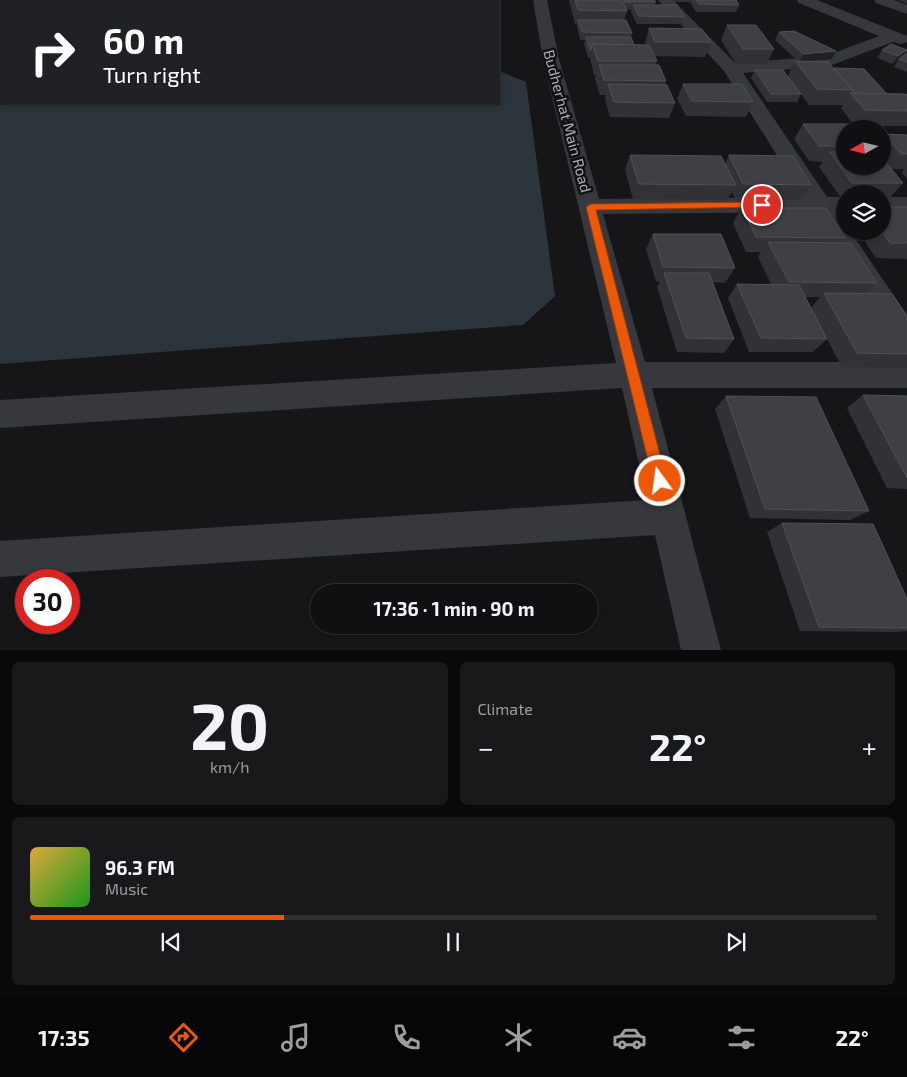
<!DOCTYPE html>
<meta charset="utf-8">
<style>
body{margin:0;font-family:"Exo 2",sans-serif;background:#19191b;color:#f1f3f6;height:100vh;display:flex;flex-direction:column;font-size:19px;white-space:nowrap}
*{box-sizing:border-box;margin:0}
p{font-size:16px;color:#9c9d9f}
.icon{flex:none;width:28px;height:28px;fill:none;stroke:currentColor;stroke-width:2;stroke-linecap:round;stroke-linejoin:round}
.map{position:relative;height:650px;overflow:hidden}
.sheet{display:flex;flex-direction:column;gap:12px;padding:12px;background:#09090a;flex:1}
.sheet>*{flex:none}
.banner{position:absolute;left:0px;top:0px;width:500px;height:105px;box-shadow:0 2px 8px #0003,0 0 0 1px #303032;background:#202124;color:#fff;overflow:hidden}
.needle{width:32px;rotate:262deg}
.controls{position:absolute;left:836px;top:120px;display:grid;gap:10px}
.controls a{display:grid;place-items:center;width:55px;height:55px;border-radius:50%;background:#101012;box-shadow:0 2px 8px #0003,0 0 0 1px #303032;font-size:25px}
.speed{position:absolute;left:15px;top:569px;display:flex;gap:10px;font-size:25px;font-weight:700;text-align:center}
.speed>*{display:grid;place-content:center;width:65px;height:65px;border-radius:50%;background:#101012;box-shadow:0 2px 8px #0003,0 0 0 1px #303032;line-height:1}
.speed .limit{border:8px solid #d22;background:#fff;color:#111}
.pin{position:absolute;display:grid;place-items:center;width:42px;height:42px;color:#fff;margin:-21px;border:2px solid #fff;border-radius:50%;box-shadow:0 1px 5px #0007}
.me{position:absolute;width:55px;margin:-28px;rotate:346deg;stroke-linejoin:round;filter:drop-shadow(0 0 4px #0008)}
.turn{display:flex;align-items:center;gap:18px;height:105px;padding:0 20px;font-size:22px}
.turn .icon{width:65px;height:65px;stroke-width:2.5}
.turn b{display:block;font-size:35px;line-height:42px}
.big{font-size:38px;font-weight:700;line-height:1.1}
.sheet .tile{flex:1;display:flex;flex-direction:column;justify-content:center;gap:8px;min-width:0;padding:0 18px;border-radius:8px;background:#19191b}
.sheet .dial{align-items:center;gap:0}
.dial b{font-size:65px;line-height:1}
.song{display:flex;align-items:center;gap:15px}
.cover{width:60px;height:60px;border-radius:8px;background:linear-gradient(135deg,hsl(40 70% 55%),hsl(120 70% 35%))}
.played{height:5px;border-radius:2px;background:linear-gradient(90deg,#ea580c 30%,#303032 30%)}
.keys{display:flex;justify-content:space-around;direction:ltr}
.heat{display:flex;justify-content:space-between;align-items:center;font-size:28px;direction:ltr}
.sheet .tiles{flex:1;display:grid;gap:12px;grid-template-columns:1fr 1fr}
.tile:last-child{grid-column:span 2}
.trip{position:absolute;left:310px;top:584px;width:288px;height:50px;border-radius:25px;background:#101012;box-shadow:0 2px 8px #0003,0 0 0 1px #303032;font-weight:700;line-height:50px;text-align:center}
.menu{display:flex;height:80px;justify-content:space-around;align-items:center;background:#060607;color:#9c9d9f}
.menu .icon{width:35px;height:35px}
.menu .current{color:#ea580c}
.menu b{font-size:22px;color:#f1f3f6}
.map>svg:first-child{display:block}
.water{fill:#2c353c}
.lines{fill:none;stroke-linecap:round;stroke-linejoin:round}
.minor{fill:#37383d;fill-rule:evenodd}
.wall{fill:#323236;fill-rule:evenodd}
.shaded-wall{fill:#212124}
.building{fill:#3f3f44;stroke:#4f5156}
.route{fill:#ea580c;stroke:#983908}
.labels{text-anchor:middle;dominant-baseline:central;stroke-width:5;stroke-linejoin:round;paint-order:stroke}
.street-label{font-size:15px;fill:#a8adb8;stroke:#111113}
</style>
<div class="map">
<svg width="907" height="650" viewBox="0 0 907 650">
<rect width="100%" height="100%" fill="#161618"/>
<!-- water -->
<path class="water" d="M499,71L526,82L555,296L523,325L0,364V100L1,104H499Z"/>
<g class="lines">
<!-- minor -->
<g class="minor">
<path d="M533,0H547L559,59L599,199L803,197L724,71L658,0H673L735,63L826,56L879,36L799,3L797,0H817L907,36V42L901,44L893,42L829,66L743,73L827,197H845V211L837,212L845,224V231H850L907,315V349L897,346L813,212L603,214L645,362H907V388H652L721,650H681L655,535L0,577V541L647,500L622,388L0,428V400L616,363L543,59Z"/>
<path d="M874,0H894L907,5V14L876,3Z"/>
<rect x="882" y="197" width="25" height="14"/>
</g>
</g>
<!-- wall -->
<g class="wall">
<path d="M569,0H654L656,2L655,5L684,17L682,24H637L631,12L632,10L626,9L627,11L624,20L632,33L631,37L634,45H646L645,43L649,28L711,42L705,57L654,56L657,61L655,65L666,81L665,85L675,103L669,118L610,117L605,99L606,95H600L595,79L596,75H594L590,58H588L584,44L585,40H580L577,27V24H575Z"/>
<path d="M673,0H736L739,5L736,12H696L690,2H674Z"/>
<path d="M898,0H907V4Z"/>
<path d="M727,25L774,49L767,64H736L721,40Z"/>
<path d="M779,32L836,51L832,59L807,61L834,68L887,94L907,95V126H857L845,129V166H882V136L884,134L907,135V179L902,173L904,169H892L903,183L890,198H882V194H845V198H841L819,167L823,162L809,161L794,139L803,124H853L841,108L843,105H809L801,94L797,102H767L751,78L755,70L788,76L795,61H798L775,40Z"/>
<path d="M882,50L907,51L904,56L907,53V72L894,67L898,60L892,64L877,58Z"/>
<path d="M683,84L753,102L746,117L686,116L677,99Z"/>
<path d="M630,155L725,164L729,155L811,185L800,200L735,199L732,192L727,200L633,199L625,170Z"/>
<path d="M907,207V259L876,258L858,231H882Z"/>
<path d="M742,208L845,238L841,242L877,283L866,294L907,316V368L842,367L827,339L813,352H749L728,298L737,284H771L758,257L761,252H746L733,223ZM805,297H820L811,308Z"/>
<path d="M653,234L735,268L725,283L712,282L734,339L724,353L677,352L657,287L660,282L656,281L646,249Z"/>
<path d="M863,395L907,396V489L887,488L847,408Z"/>
<path d="M726,396L869,511L850,520L750,518L715,409Z"/>
<path d="M782,523L907,599V631L896,632L800,631L767,532Z"/>
</g>
<!-- shaded-wall -->
<g class="shaded-wall">
<path d="M907,50L902,58L892,64L898,56Z"/>
<path d="M836,51L832,59L799,62L803,54Z"/>
</g>
<!-- building -->
<g class="building">
<path d="M575,0H622L627,11L578,10Z"/>
<path d="M624,0H654L656,2H625Z"/>
<path d="M696,0H736L739,5L699,4Z"/>
<path d="M633,5H677L684,17L639,16Z"/>
<path d="M578,20H626L632,33L582,32Z"/>
<path d="M727,25H756L774,49H743Z"/>
<path d="M649,28L702,29L711,42H655Z"/>
<path d="M794,31L836,51L803,54L779,32Z"/>
<path d="M586,37H631L634,45L592,44L591,50H590Z"/>
<path d="M592,44L649,45L657,61H598Z"/>
<path d="M891,44L907,50L898,56L882,50Z"/>
<path d="M907,53V62L899,59Z"/>
<path d="M795,61L828,62L853,90L817,89Z"/>
<path d="M599,65H659L666,81L604,80Z"/>
<path d="M834,68L864,69L887,94L855,93Z"/>
<path d="M755,70H783L801,94H771Z"/>
<path d="M608,84L667,85L675,103L614,102Z"/>
<path d="M683,84H742L753,102L692,101Z"/>
<path d="M850,93L905,94L907,95V111L865,110Z"/>
<path d="M803,124H856L860,129H845V146H819Z"/>
<path d="M884,134L907,135V154H901Z"/>
<path d="M830,152H845V166H882V158L903,183H852Z"/>
<path d="M630,155L721,156L736,185L639,184Z"/>
<path d="M729,155L793,156L811,185L743,184Z"/>
<path d="M882,207H907V243H890L882,231Z"/>
<path d="M742,208H826L845,238L756,237Z"/>
<path d="M653,234H721L735,268L663,267Z"/>
<path d="M768,242L851,243L877,283L789,282Z"/>
<path d="M664,273H709L734,339L686,338Z"/>
<path d="M737,284L799,285L827,339L761,338Z"/>
<path d="M824,293L892,294L907,316V354L857,353Z"/>
<path d="M863,395L907,396V478Z"/>
<path d="M726,396L816,397L869,511L765,509Z"/>
<path d="M782,523L873,524L907,599V628L819,627Z"/>
</g>
<!-- route -->
<path class="route" d="M762,202L767,205L765,207L596,210L667,481L665,485L660,487L655,485L653,481L586,207L591,204Z"/>
<g class="labels">
<!-- street labels -->
<g class="street-label">
<text transform="translate(568 121) rotate(75)">Budherhat Main Road</text>
</g>
</g>
</svg>
<div class="controls">
<a><svg class="needle" viewBox="-14 -14 28 28"><path d="M0-13l5 13h-10z" fill="#e53935"/><path d="M0 13l5-13h-10z" fill="#9c9d9f"/></svg></a>
<a><svg class="icon" aria-label="layers" viewBox="0 0 24 24"><path d="M12 4l9 5-9 5-9-5zM3 14l9 5 9-5"/></svg></a>
</div>
<div class="speed"><div class="limit">30</div></div>
<div class="pin" style="left:762px;top:205px;background:#d93025"><svg class="icon" aria-label="arrive" viewBox="0 0 24 24"><path d="M6 21V4h12l-3 4 3 4H6"/></svg></div>
<svg class="me" style="left:660px;top:481px" viewBox="-20 -20 40 40"><circle r="17" fill="#ea580c" stroke="#fff" stroke-width="3"/><path d="M0-11L8 9 0 5-8 9z" fill="#fff"/></svg>
<div class="trip">17:36 · 1 min · 90 m</div>
<div class="banner">
<div class="turn"><svg class="icon" aria-label="right" viewBox="0 0 24 24"><path d="M7 20v-9h11M14 6l5 5-5 5"/></svg><div><b>60 m</b>Turn right</div></div>
</div>
</div>
<section class="sheet">
<div class="tiles">
<div class="tile dial"><b>20</b><p>km/h</p></div>
<div class="tile"><p>Climate</p>
<div class="heat"><a>−</a><b class="big">22°</b><a>+</a></div>
</div>
<div class="tile">
<div class="song"><i class="cover"></i><div><b>96.3 FM</b><p>Music</p></div></div>
<div class="played"></div>
<div class="keys"><svg class="icon" aria-label="previous" viewBox="0 0 24 24"><path d="M18 5L8 12l10 7zM5 5v14"/></svg><svg class="icon" aria-label="pause" viewBox="0 0 24 24"><path d="M8 5v14M16 5v14"/></svg><svg class="icon" aria-label="next" viewBox="0 0 24 24"><path d="M6 5l10 7-10 7zM19 5v14"/></svg></div>
</div>
</div>
</section>
<nav class="menu">
<b>17:35</b>
<svg class="icon current" aria-label="directions" viewBox="0 0 24 24"><path d="M12 3l9 9-9 9-9-9zM9 14v-3h6M13 9l2 2-2 2"/></svg>
<svg class="icon" aria-label="music" viewBox="0 0 24 24"><path d="M9 18V5l10-2v13"/><circle cx="6" cy="18" r="3"/><circle cx="16" cy="16" r="3"/></svg>
<svg class="icon" aria-label="phone" viewBox="0 0 24 24"><path d="M5 4h4l2 5-3 2q2 4 5 5l2-3 5 2v4C11 20 4 13 5 4z"/></svg>
<svg class="icon" aria-label="climate" viewBox="0 0 24 24"><path d="M12 3v18M4 7l16 10M4 17L20 7"/></svg>
<svg class="icon" aria-label="car" viewBox="0 0 24 24"><path d="M5 17H2v-5l4-1 3-4h7l3 4 3 1v5h-3M9 17h6M6 11h13"/><circle cx="7" cy="17" r="2"/><circle cx="17" cy="17" r="2"/></svg>
<svg class="icon" aria-label="filters" viewBox="0 0 24 24"><path d="M4 7h16M4 17h16"/><circle cx="9" cy="7" r="2"/><circle cx="15" cy="17" r="2"/></svg>
<b>22°</b>
</nav>
